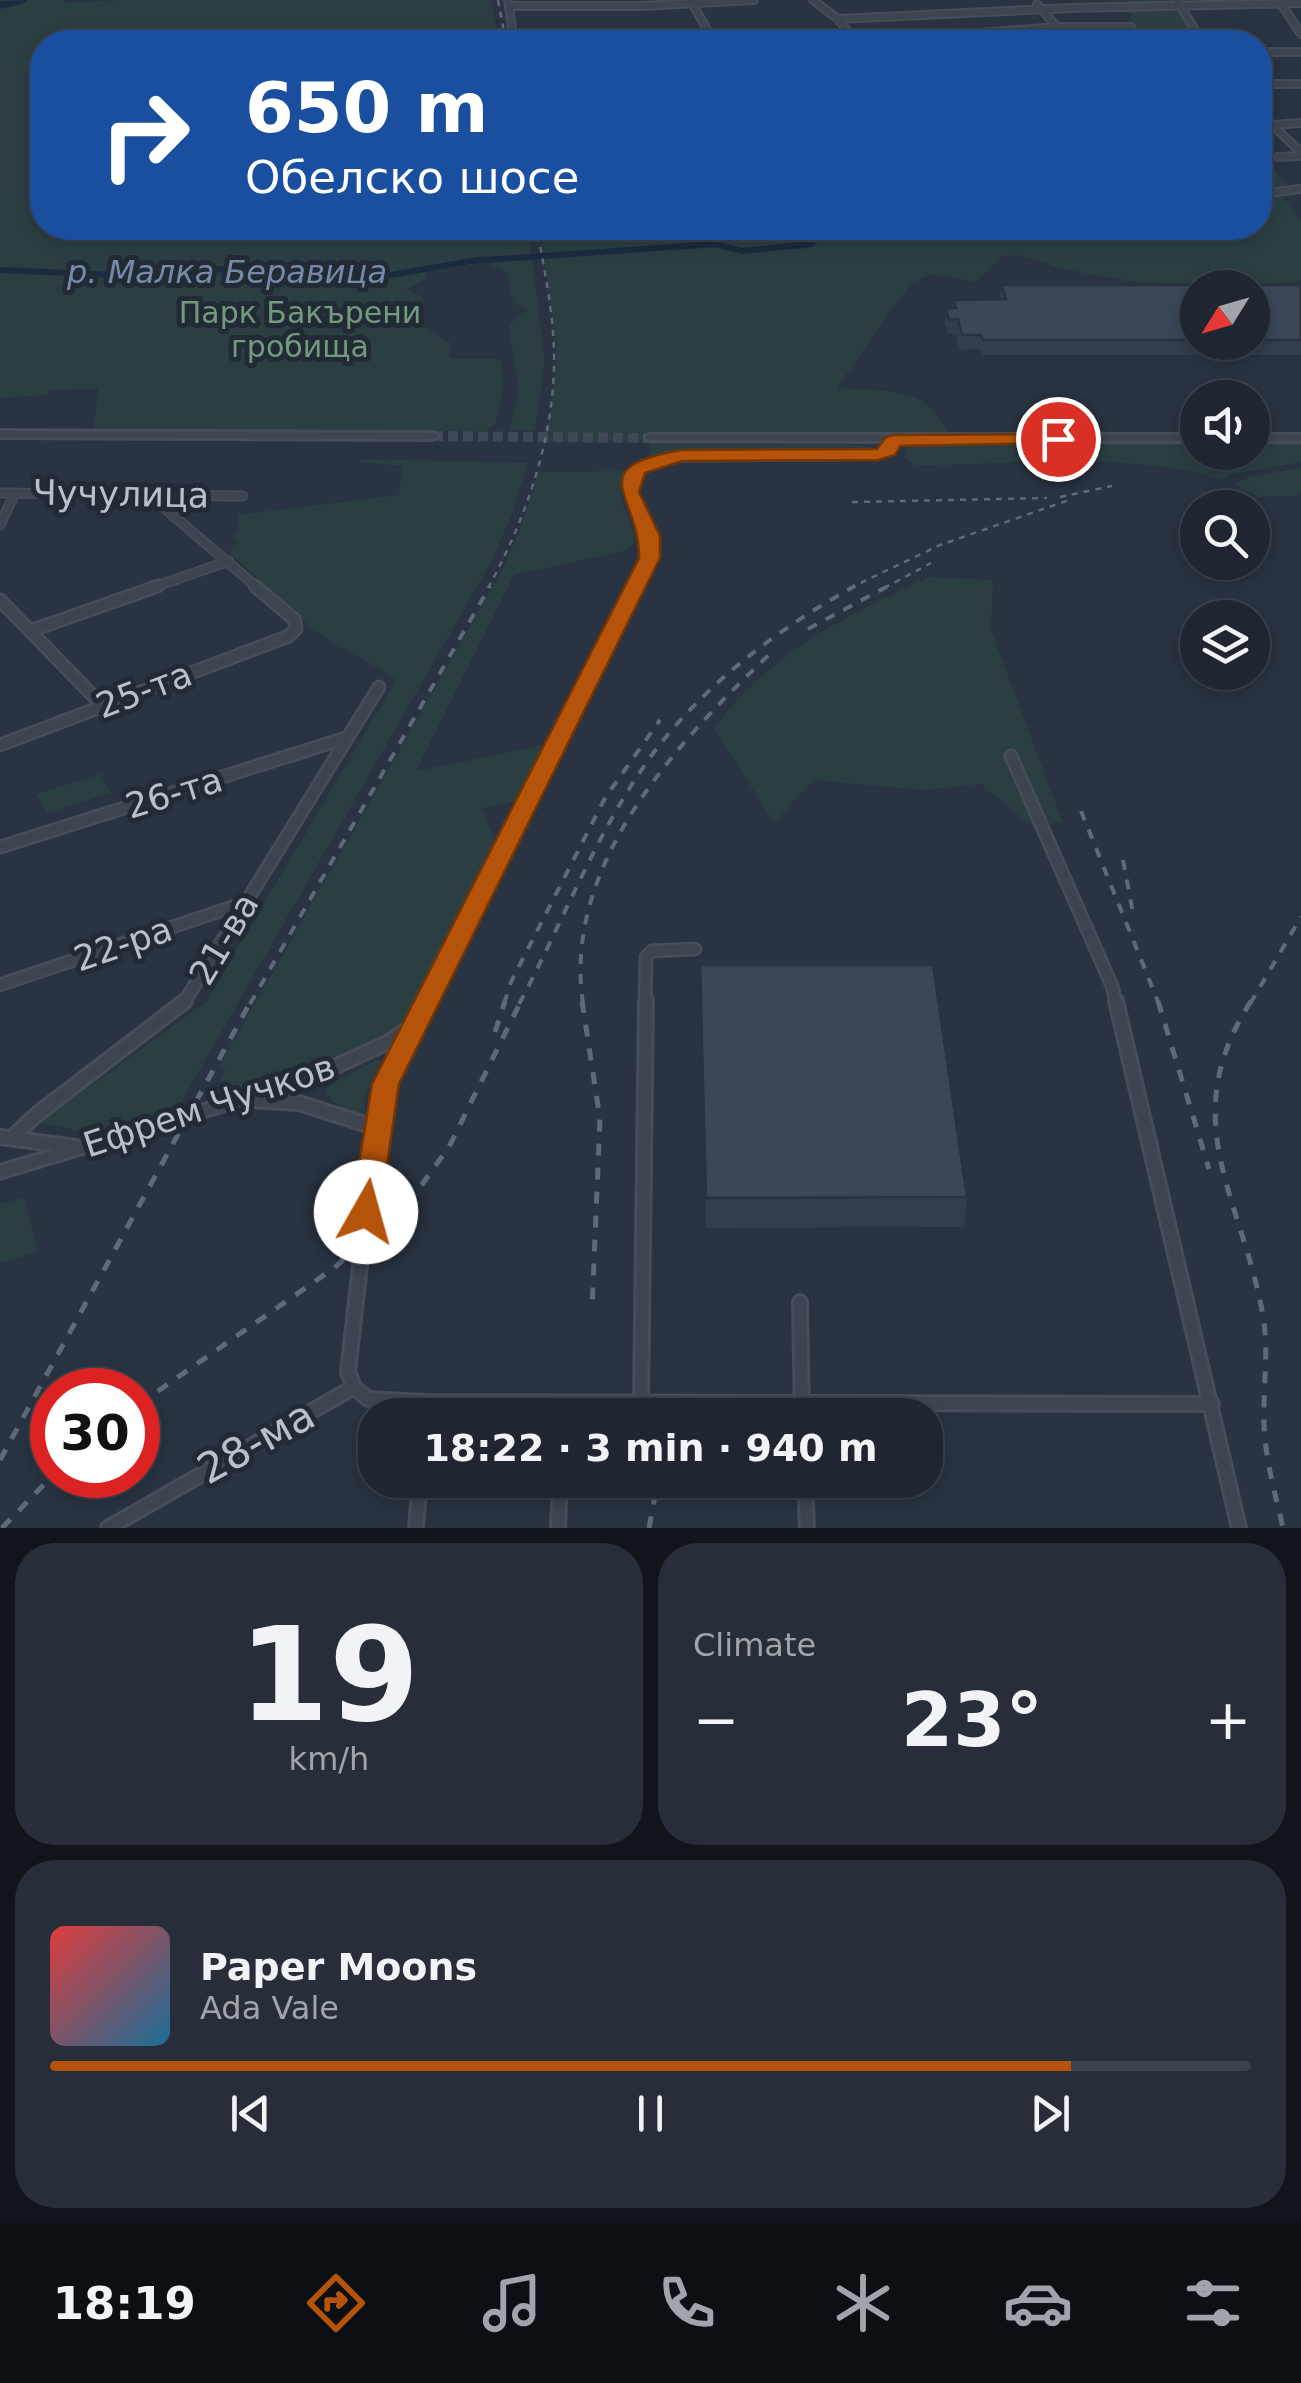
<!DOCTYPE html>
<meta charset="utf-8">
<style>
body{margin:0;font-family:"DejaVu Sans",sans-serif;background:#272e39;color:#f1f3f6;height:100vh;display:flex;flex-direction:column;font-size:38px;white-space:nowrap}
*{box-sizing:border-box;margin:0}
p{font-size:32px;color:#a1a5ab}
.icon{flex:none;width:55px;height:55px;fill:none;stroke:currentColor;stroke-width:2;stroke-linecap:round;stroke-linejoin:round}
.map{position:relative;height:1528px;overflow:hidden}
.side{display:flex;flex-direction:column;gap:15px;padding:15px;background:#11151b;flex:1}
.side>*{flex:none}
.hud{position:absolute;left:30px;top:30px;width:1242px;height:210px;border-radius:40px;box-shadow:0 5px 15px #0003,0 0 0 2px #3c434d;background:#1a4fa0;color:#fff;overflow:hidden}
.needle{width:65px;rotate:233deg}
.controls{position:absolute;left:1180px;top:270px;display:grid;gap:20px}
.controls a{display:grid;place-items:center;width:90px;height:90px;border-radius:50%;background:#1f2631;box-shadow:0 5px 15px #0003,0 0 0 2px #3c434d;font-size:50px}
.speed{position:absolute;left:30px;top:1368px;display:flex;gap:20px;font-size:50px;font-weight:700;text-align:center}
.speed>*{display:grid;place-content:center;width:130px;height:130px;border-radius:50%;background:#1f2631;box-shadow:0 5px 15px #0003,0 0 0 2px #3c434d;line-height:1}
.speed .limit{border:15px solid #d22;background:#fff;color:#111}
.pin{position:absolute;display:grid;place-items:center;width:85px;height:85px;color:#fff;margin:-42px;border:5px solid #fff;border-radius:50%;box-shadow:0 2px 10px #0007}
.me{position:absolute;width:110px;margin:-55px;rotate:7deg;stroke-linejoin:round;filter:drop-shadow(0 0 8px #0008)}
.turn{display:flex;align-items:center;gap:35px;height:210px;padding:0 50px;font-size:45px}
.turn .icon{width:130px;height:130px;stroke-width:2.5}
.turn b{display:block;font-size:70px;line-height:85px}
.big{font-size:75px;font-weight:600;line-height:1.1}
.side .widget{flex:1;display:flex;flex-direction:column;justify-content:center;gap:15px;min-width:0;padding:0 35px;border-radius:40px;background:#272e39}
.side .dial{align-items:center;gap:0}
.dial b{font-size:130px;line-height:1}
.song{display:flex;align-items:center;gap:30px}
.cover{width:120px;height:120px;border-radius:15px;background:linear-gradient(135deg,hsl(0 70% 55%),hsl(200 70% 35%))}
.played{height:10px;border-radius:5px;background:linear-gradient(90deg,#b45309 85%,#3c434d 85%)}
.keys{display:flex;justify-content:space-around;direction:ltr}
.heat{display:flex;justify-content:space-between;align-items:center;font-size:55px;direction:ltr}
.side .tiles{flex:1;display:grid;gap:15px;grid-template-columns:1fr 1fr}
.widget:last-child{grid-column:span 2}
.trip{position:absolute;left:358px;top:1398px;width:585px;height:100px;border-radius:40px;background:#1f2631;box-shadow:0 5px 15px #0003,0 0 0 2px #3c434d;font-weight:600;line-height:100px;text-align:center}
.dock{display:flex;height:160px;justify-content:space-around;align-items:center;background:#0c0f14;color:#a1a5ab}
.dock .icon{width:70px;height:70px}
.dock .selected{color:#b45309}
.dock b{font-size:45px;color:#f1f3f6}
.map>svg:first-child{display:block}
.green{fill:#2b3f42}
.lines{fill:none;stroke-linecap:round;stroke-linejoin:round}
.canal{fill:#1c2a3f;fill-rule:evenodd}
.river{fill:#1c2a3f;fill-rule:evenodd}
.tertiary-tunnel{stroke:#3f4856;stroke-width:10;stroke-dasharray:10 5;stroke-linecap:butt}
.minor-far3-casing{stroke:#474e5a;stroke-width:10}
.minor-far2-casing{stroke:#474e5a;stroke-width:11}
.minor-far1-casing{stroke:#474e5a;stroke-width:15}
.minor-casing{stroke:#474e5a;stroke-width:18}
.tertiary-casing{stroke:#474e5a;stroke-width:6}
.minor-far3{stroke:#3d4551;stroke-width:6}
.minor-far2{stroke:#3d4551;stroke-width:8}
.minor-far1{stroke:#3d4551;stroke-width:10}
.minor{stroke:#3d4551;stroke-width:12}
.tertiary{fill:#3d4551;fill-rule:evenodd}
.rail-far2{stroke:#606978;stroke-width:2.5;stroke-dasharray:6 6;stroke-linecap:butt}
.rail-far1{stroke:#606978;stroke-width:4;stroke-dasharray:10 10;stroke-linecap:butt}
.rail{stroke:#606978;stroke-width:5;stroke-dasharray:12 12;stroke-linecap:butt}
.wall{fill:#333d4b;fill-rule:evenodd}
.building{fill:#3b4757;stroke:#29323d;stroke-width:2.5}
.route{fill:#b45309;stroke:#753606;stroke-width:2.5}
.labels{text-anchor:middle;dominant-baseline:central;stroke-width:10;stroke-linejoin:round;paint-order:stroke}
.far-park-label{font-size:30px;fill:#739a7d;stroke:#222a36}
.far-water-label{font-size:32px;font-style:italic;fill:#768aa7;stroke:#222a36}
.street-label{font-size:35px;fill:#bac0cb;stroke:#222a36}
.near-street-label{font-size:42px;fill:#bac0cb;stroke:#222a36}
</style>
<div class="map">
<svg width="1301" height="1528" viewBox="0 0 1301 1528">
<rect width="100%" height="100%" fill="#293341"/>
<!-- green -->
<g class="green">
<path d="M0,0H64L65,3L119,0H491L498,42H42V228H528L545,360L535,430H510L518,391L509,324L528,310L513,303L507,273L489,263L427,271L425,280L406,289L423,297L420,325L451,343L449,359H500L504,383L496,423L484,431L94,428L98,389L49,390L48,395L0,398Z"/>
<path d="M1127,0H1177L1202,42H1144L1127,10Z"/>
<path d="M1260,153L1292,190L1279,192L1301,221V280L1277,284L1279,290L1129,281L1068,270L1018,255L1003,256L975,282L932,274L911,283L837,388C883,392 927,383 947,432L651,435L650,442L861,445L879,449L678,452L650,457L649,442H546L557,353L540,228H1171L1183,240L1228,242L1223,228H1260Z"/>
<path d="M1263,443H1301V462L1231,474L1221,480C1136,450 1003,466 915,465L904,457L905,449L916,444H1197L1198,452H1252L1253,447Z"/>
<path d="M362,459L528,463L510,519L490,564L175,1113L102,1135L39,1123L205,1003L397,679L318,633L229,552L237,544L234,538L240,523L238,515L399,495L402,466L360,462Z"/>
<path d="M1301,468V491L1297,496L1260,497L1234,484L1249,477Z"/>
<path d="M626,471C611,498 632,514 635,542L628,550L514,575L416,771L544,745L519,801L482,808L496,843L402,1024C356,1061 293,1081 237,1096L234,1086L219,1082L226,1070L218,1068L500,574L521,528L538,472Z"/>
<path d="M929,577L993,580L991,629L1063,823H1028L981,784L922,790L813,780L774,823L714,728C777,648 840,619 929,577Z"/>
<path d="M100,774L112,793L47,813L36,794Z"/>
<path d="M378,1059L381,1061L365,1095L364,1114C351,1116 334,1104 326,1094L329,1085Z"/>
<path d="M24,1197L38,1252L0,1263V1204Z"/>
</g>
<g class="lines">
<!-- canal -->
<path class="canal" d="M715,241L743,248L812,241L817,244L812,247L743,254L715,247L471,264L385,279L312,276L303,268L114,278L0,273V267L114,272L306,262L315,270L385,273L471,258Z"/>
<!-- river -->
<path class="river" d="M27,0L25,3L0,9V1Z"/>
<!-- tertiary-tunnel -->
<path class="tertiary-tunnel" d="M433,436L650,438"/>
<!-- minor-far3 casing -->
<g class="minor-far3-casing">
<g id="minor-far3">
<path d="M813,0L838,19L856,42"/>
<path d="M1177,0L1202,42"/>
<path d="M508,1L514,42"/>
<path d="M691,1L714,42"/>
<path d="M1280,2L1301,34"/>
<path d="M1037,4L1070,42"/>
<path d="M509,6H642L754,0"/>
<path d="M838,19L1070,8L1301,3"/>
<path d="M866,42L1057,27H1131"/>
<path d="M1260,52H1301"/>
<path d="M1260,84H1301"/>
<path d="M1260,126L1301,123"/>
<path d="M1273,126L1301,152"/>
<path d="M1278,157L1301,156"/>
<path d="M1260,194L1301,189"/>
</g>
</g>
<!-- minor-far2 casing -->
<g class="minor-far2-casing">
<g id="minor-far2">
<path d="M0,493L243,496"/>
<path d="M149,495L258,588"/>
<path d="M0,525L15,493"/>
<path d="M151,588L229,561"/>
</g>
</g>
<!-- minor-far1 casing -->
<g class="minor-far1-casing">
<g id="minor-far1">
<path d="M0,600L103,706"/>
<path d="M30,631L158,586"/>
<path d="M0,745L289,636L296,629L295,620L255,586"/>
<path d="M1011,756L1112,986L1116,1004"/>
<path d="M0,847L346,738"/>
<path d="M0,985L244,903"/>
<path d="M183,1004L379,687"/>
<path d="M645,1004L646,957L652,951L695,949"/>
</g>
</g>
<!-- minor casing -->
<g class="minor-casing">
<g id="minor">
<path d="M1116,1001L1239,1528"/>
<path d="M249,1100L299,1103L377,1128"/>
<path d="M0,1137L76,1147"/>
<path d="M12,1138L36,1115L185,1001"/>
<path d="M800,1302L802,1415"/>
<path d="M354,1387L368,1399L426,1402L1212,1404"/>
<path d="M354,1387L348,1372L374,1142L386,1084L411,1027"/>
<path d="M641,1402L646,1001"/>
<path d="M805,1480L807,1528"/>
<path d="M108,1528L354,1387"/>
<path d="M416,1528L420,1480"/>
<path d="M558,1528L560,1480"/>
</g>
</g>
<!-- tertiary casing -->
<g class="tertiary-casing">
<g id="tertiary">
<path d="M0,431L433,433L438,436L433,439L0,437Z"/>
<path d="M650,435H1198V441H898L893,453L878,458L669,460C660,463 647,466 641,474C629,489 646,512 651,526C654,537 654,547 655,558L417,1030L396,1045L311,1084L0,1178V1166L301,1076L386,1037L406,1023L643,558C644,552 644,547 644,541C638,494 597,475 668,454L877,452L885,449L888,441L646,440V436Z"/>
<rect x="1252" y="435" width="49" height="6"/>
</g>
</g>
<!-- minor-far3 -->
<use href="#minor-far3" class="minor-far3"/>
<!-- minor-far2 -->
<use href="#minor-far2" class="minor-far2"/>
<!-- minor-far1 -->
<use href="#minor-far1" class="minor-far1"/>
<!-- minor -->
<use href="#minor" class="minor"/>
<!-- tertiary -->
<use href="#tertiary" class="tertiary"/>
<!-- rail-far2 -->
<g class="rail-far2">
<path d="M498,0L506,42"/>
<path d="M1060,497L1112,486"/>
<path d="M852,502L1047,498"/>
<path d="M488,588C527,517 556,433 554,351C553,310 544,269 537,228"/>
<path d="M850,588L940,545L1072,499"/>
<path d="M884,588L931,563"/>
</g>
<!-- rail-far1 -->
<g class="rail-far1">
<path d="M808,629L888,586"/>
<path d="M1081,811L1159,1004"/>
<path d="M1123,860L1133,913"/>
<path d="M250,1004L490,586"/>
<path d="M504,1004L511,982L605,798L660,720"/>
<path d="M519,1004C566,917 600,821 661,743C714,677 781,627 855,586"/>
<path d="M583,1004C562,863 679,740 774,650"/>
<path d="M1250,1004L1301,917"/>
</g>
<!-- rail -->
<g class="rail">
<path d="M582,1001L600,1119L592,1309"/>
<path d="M1158,1001L1209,1169"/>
<path d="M1251,1001C1174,1121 1242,1196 1263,1316C1269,1351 1263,1387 1264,1423C1265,1459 1275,1493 1283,1528"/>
<path d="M495,1032L505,1001"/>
<path d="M138,1405L334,1268L408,1204L449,1147L521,1001"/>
<path d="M0,1460L251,1001"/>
<path d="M2,1528L53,1475"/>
<path d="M649,1528L658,1480"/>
</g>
</g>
<!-- wall -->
<g class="wall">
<path d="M1001,285H1301V355H982L980,349L960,350L956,334H948L945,323L946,309H952L953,300L1000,299ZM1198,288H1252V342H1198Z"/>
<path d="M700,965L967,1197L964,1227L706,1228Z"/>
</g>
<!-- building -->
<g class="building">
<path d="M1001,285H1301V340H1252V288H1198V340H983L981,335H962L958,319L949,320L946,309L956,308L953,300L1006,299Z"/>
<path d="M700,965H933L967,1197L706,1198Z"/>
</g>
<!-- route -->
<path class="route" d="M1058,434L1068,439L1065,443L900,446L895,455L878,460L682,461L645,473L639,492L660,536V558L399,1084L380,1212L376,1220L366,1223L356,1220L351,1212L372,1084L639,558C641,497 578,467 682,450L877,449L886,437L892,435Z"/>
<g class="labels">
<!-- far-park labels -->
<g class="far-park-label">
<text x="300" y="312">Парк Бакърени<tspan x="300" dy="34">гробища</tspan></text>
</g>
<!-- far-water labels -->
<g class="far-water-label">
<text x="227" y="272">р. Малка Беравица</text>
</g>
<!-- street labels -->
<g class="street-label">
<text transform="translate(121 494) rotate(1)">Чучулица</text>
<text transform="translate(144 690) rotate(-21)">25-та</text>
<text transform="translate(174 793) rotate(-17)">26-та</text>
<text transform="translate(224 939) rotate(-59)">21-ва</text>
<text transform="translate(123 944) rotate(-19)">22-ра</text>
<text transform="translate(209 1106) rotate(-18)">Ефрем Чучков</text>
</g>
<!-- near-street labels -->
<g class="near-street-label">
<text transform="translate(256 1442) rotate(-29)">28-ма</text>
</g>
</g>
</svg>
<div class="controls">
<a><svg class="needle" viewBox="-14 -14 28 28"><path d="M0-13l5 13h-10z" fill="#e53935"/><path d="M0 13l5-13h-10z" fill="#a1a5ab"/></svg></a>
<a><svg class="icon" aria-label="sound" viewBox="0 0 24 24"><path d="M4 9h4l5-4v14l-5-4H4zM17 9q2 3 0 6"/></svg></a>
<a><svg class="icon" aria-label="search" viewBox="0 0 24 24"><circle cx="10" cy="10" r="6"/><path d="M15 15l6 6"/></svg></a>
<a><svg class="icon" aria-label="layers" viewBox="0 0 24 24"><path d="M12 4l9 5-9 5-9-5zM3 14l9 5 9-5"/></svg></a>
</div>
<div class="speed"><div class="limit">30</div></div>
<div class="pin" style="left:1058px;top:439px;background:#d93025"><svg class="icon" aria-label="arrive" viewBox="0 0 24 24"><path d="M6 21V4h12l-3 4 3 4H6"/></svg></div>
<svg class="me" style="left:366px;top:1212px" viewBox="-20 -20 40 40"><circle r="19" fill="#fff"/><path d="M0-13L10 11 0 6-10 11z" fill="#b45309"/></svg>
<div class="trip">18:22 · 3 min · 940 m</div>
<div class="hud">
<div class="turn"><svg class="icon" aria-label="right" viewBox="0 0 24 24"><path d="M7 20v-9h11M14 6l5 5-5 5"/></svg><div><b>650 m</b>Обелско шосе</div></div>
</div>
</div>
<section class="side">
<div class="tiles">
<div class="widget dial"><b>19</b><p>km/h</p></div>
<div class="widget"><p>Climate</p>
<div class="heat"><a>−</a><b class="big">23°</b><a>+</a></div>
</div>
<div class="widget">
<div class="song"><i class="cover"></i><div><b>Paper Moons</b><p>Ada Vale</p></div></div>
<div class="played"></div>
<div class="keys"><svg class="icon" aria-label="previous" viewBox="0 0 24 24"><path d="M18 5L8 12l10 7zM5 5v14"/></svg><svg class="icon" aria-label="pause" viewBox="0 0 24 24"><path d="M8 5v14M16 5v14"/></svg><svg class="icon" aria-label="next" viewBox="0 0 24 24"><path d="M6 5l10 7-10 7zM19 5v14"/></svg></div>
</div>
</div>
</section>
<nav class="dock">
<b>18:19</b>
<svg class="icon selected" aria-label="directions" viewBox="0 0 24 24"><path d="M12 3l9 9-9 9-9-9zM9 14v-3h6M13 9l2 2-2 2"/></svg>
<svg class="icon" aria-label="music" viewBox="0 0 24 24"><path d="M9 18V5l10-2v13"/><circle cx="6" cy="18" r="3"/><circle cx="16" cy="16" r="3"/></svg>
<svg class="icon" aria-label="phone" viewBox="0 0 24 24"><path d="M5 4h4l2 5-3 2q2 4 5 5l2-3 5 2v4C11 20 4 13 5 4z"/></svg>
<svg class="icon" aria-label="climate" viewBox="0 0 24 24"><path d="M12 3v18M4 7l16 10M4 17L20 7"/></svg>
<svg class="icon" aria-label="car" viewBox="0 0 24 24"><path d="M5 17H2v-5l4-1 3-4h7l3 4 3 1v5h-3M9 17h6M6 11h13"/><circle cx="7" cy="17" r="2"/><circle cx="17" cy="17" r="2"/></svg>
<svg class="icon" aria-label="filters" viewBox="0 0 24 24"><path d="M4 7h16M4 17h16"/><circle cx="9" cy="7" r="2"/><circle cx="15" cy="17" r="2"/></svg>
</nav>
